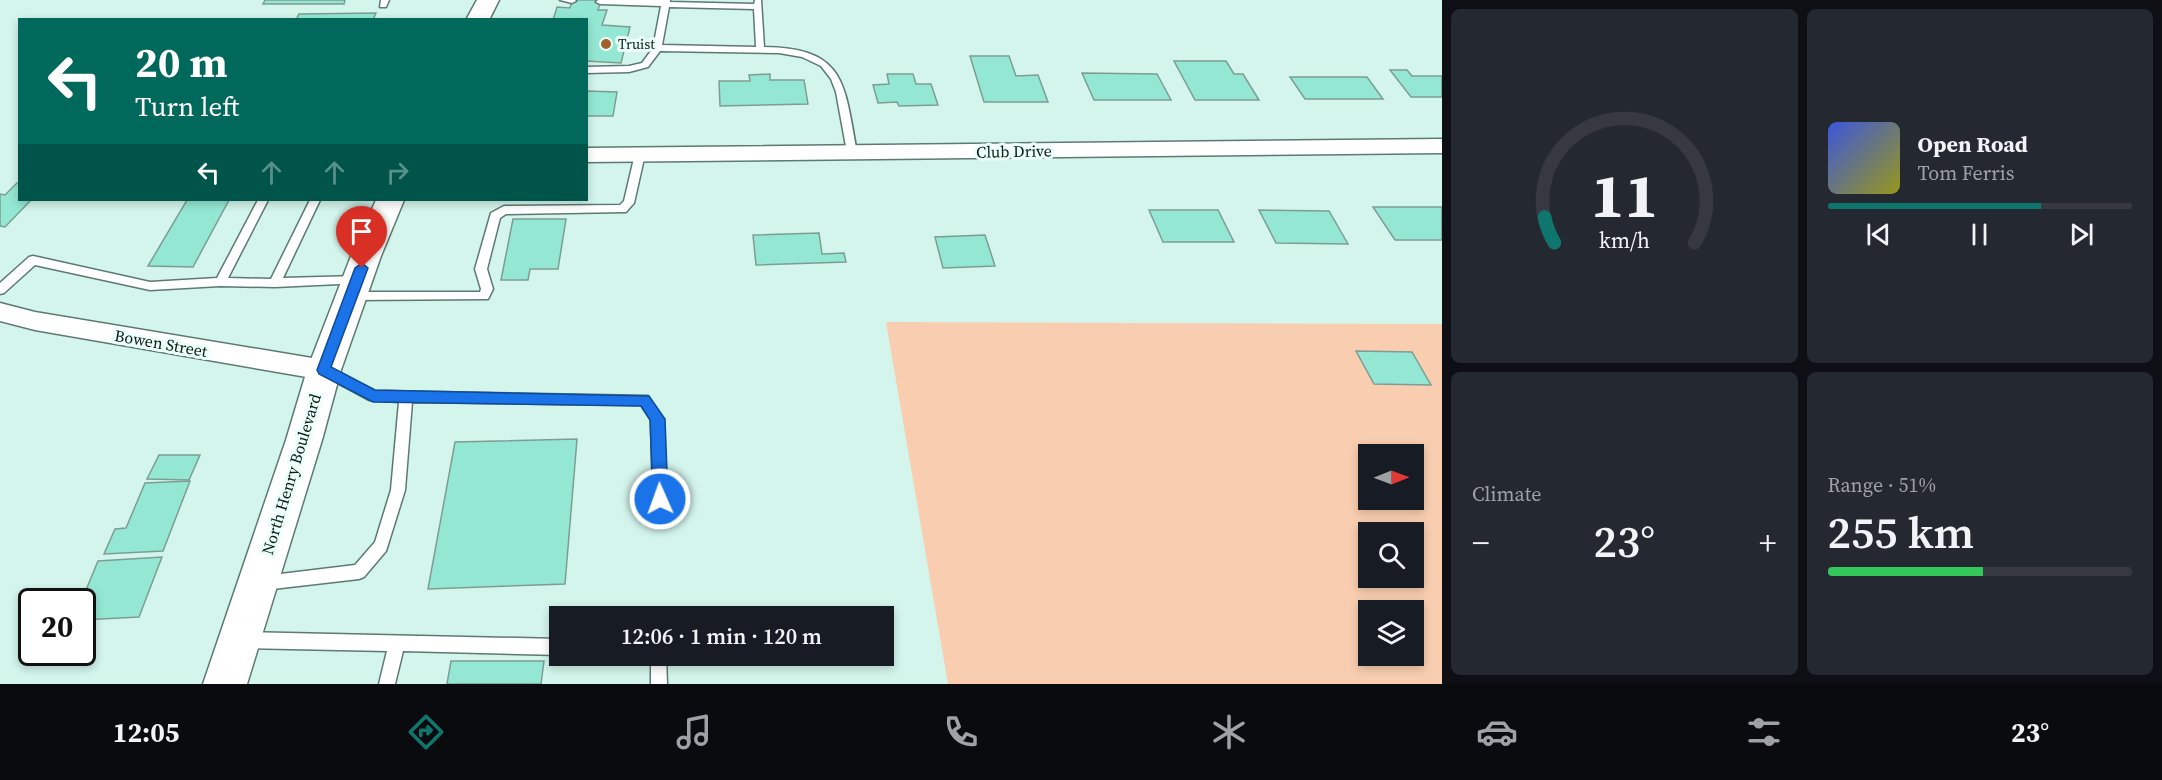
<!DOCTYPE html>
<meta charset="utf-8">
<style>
body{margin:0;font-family:"Source Serif 4",serif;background:#242831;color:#f1f3f6;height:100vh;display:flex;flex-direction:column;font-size:22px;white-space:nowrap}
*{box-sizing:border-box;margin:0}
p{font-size:20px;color:#9ea1a6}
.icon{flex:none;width:33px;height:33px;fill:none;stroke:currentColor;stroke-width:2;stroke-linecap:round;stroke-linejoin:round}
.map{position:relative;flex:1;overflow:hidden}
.sheet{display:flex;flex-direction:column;gap:9px;padding:9px;background:#0d0f14;width:720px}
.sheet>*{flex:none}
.banner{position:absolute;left:18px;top:18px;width:570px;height:183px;border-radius:0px;box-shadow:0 3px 9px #0003;background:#00695c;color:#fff;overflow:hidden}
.needle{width:39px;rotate:89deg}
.fabs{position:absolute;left:1358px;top:444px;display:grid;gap:12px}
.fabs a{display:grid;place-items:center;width:66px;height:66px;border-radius:0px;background:#171b24;box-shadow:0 3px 9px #0003;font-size:30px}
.speed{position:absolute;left:18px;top:588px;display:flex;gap:12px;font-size:30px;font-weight:700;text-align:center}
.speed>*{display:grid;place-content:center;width:78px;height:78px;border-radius:50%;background:#171b24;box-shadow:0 3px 9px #0003;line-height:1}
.speed .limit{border:3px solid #111;border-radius:9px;background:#fff;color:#111}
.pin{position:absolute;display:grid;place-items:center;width:51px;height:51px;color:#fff;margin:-62px -26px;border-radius:50% 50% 50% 0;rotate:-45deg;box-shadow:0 0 6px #0007}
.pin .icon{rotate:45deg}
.me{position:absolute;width:66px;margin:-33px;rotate:358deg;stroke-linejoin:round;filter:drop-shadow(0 0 4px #0008)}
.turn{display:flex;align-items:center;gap:21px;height:126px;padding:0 18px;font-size:27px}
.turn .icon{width:78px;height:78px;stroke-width:2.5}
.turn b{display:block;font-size:42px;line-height:51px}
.lanes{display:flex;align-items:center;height:57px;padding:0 18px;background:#0003;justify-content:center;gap:30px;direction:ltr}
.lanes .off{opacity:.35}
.big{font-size:45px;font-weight:600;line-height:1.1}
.sheet .widget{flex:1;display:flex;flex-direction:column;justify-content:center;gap:9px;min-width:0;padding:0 21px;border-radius:9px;background:#242831}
.sheet .dial{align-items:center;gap:0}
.dial svg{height:156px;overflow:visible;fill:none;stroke:#363941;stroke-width:7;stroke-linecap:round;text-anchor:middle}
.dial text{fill:#f1f3f6;stroke:none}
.song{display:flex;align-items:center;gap:18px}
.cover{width:72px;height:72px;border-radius:9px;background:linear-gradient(135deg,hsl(230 70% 55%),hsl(60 70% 35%))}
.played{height:6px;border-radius:3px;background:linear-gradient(90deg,#0f766e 70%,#363941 70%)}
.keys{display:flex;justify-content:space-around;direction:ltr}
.heat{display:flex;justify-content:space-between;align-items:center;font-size:33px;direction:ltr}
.charge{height:9px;border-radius:4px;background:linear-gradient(90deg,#34c759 51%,#363941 0)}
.sheet .tiles{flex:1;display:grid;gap:9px;grid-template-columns:repeat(2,1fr)}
.trip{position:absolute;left:549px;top:606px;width:345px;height:60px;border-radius:0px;background:#171b24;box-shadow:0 3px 9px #0003;font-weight:600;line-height:60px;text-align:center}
.menu{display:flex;height:96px;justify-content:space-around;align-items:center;background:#090b0e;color:#9ea1a6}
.menu .icon{width:42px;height:42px}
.menu .active{color:#0f766e}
.menu b{font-size:27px;color:#f1f3f6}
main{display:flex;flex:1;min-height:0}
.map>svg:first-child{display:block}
.green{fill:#f9ceb0;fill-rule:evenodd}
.building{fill:#94e8d3;stroke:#7d9d94;stroke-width:1.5}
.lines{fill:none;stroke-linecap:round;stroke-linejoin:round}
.lane-casing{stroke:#5c7a72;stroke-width:3}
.street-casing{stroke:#5c7a72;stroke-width:3}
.highway-casing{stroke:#5c7a72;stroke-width:3}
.lane{fill:#fff;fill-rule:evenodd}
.street{fill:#fff;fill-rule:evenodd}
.highway{fill:#fff;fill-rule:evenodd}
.route{fill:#1a73e8;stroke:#114b97;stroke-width:1.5}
.poi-dot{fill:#a2602d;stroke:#ebfff9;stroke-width:2}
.labels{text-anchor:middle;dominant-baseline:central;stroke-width:6;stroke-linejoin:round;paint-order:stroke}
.far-poi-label{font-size:14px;fill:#0e1a17;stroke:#ebfff9;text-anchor:start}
.street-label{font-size:16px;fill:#0e1a17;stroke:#ebfff9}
</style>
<main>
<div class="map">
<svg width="1442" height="684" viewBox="0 0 1442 684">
<rect width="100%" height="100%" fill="#d3f5eb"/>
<!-- green -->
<path class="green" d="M886,322L1442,324V684H948ZM1368,454H1413V500H1368ZM1368,532H1413V578H1368ZM1368,610H1413V656H1368Z"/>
<!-- building -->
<g class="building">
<path d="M265,0H345L344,4H263Z"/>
<path d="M572,0H601L598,10H607L602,25L630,27L621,63L586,61V20H553L557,7L570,8Z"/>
<path d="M376,13L373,20H296L299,14Z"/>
<path d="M970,56H1009L1016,76L1038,75L1048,102H984Z"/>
<path d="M1174,61H1226L1234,74H1243L1259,100H1195Z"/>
<path d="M1390,70H1407L1412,76H1442V97H1411Z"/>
<path d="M1082,73L1157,74L1171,100H1094Z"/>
<path d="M770,74V80H804L808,104L720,106L719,81H750L749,75Z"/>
<path d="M887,74H913L916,84H931L938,105L899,106L897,102L878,103L873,85L889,84Z"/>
<path d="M1290,77H1367L1383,99H1305Z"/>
<path d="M586,91L617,92L613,116H586Z"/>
<path d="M17,183H20V200H31L5,227L0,226V194L5,195Z"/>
<path d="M187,200H229L193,267L148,266Z"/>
<path d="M1373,207H1442V240H1395Z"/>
<path d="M1149,210H1218L1234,242H1163Z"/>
<path d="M1259,210L1329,211L1348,244L1276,243Z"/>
<path d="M513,219H566L558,269H530L528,280H501Z"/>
<path d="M819,233L822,254L844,253L846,262L756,265L753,235Z"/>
<path d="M985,235L995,266L943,268L935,237Z"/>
<path d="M1356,351L1412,352L1431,385L1374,384Z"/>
<path d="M577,439L565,584L428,589L455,442Z"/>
<path d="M159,455H200L189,480L147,479Z"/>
<path d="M190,481L163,551L104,554L115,529L126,528L145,483Z"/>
<path d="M162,557L139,617L82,620V602H81L98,561Z"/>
<path d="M451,661H544L541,684H447Z"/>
</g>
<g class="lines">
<!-- lane casing -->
<g class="lane-casing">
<g id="lane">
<path d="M381,0H389L386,7H380Z"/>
<path d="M560,0H575L576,1L572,3Z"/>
<path d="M598,0H670V2L754,4L755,0H761L764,47C847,48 844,85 857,152L852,155L847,152L836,92L831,79L821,66L802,57L779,53L660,51L648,67L629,72L586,73V67L629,66L642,63L653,48L661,6L600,4L596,2ZM669,7L754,9L756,47L662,45Z"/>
<path d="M640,151L645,154L634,203L626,212L506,214L500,218L487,269L493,289L488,299L352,300L346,296L352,292H480L481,289L475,269L491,213L504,206L620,205L624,201L635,154Z"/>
<path d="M258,200H268L228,278L271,279L310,200H320L283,278L357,276L363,280L361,283L275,287L220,286L150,290L35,265L4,293L0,294V283L29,257L33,256L150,282L217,278Z"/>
<path d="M325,365L375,391L648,396L663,419L667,499L665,503L660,505L655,503L653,499L651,420L641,405L412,402L405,490L386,551L364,577L359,579L264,590L259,588L257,583L259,578L264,576L355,565L375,542L391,490L399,402L369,400L321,374L319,370L321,366Z"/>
<path d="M246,632L560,639V655L403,651L395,684H379L387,651L246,648L241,645L238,640L241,635Z"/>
<path d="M649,656H666L667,684H651V661Z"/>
</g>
</g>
<!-- street casing -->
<g class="street-casing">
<g id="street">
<path d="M1442,139V153L586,162V148Z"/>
<path d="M0,303L35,312L324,360L333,363L336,370L333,377L324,380L35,330L0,321Z"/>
</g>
</g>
<!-- highway casing -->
<g class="highway-casing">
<g id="highway">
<path d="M477,0H499L489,20H466Z"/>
<path d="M376,200H404L381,256L341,370L322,440L247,684H203L286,440L307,370L351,256Z"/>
</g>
</g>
<!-- lane -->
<use href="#lane" class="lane"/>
<!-- street -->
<use href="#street" class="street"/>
<!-- highway -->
<use href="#highway" class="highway"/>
</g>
<!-- route -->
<path class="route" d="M362,263L368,268L331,367L375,390L649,396L665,419L668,499L666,504L660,506L655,504L653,499L650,420L641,406L373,402L319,374L317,370L355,268Z"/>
<!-- markers -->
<circle class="poi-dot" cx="606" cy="44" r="6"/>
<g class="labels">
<!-- far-poi labels -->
<g class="far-poi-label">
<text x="618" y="44">Truist</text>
</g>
<!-- street labels -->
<g class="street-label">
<text transform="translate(1014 151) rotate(-1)">Club Drive</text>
<text transform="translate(161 343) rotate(10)">Bowen Street</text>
<text transform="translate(291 474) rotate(-73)">North Henry Boulevard</text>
</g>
</g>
</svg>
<div class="fabs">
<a><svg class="needle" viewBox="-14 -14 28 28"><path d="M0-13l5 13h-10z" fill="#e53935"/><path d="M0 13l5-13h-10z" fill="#9ea1a6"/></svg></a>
<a><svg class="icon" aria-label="search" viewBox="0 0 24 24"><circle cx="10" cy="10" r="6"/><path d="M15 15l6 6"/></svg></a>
<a><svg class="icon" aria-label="layers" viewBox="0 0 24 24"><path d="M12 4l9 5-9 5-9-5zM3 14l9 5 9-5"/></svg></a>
</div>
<div class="speed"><div class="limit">20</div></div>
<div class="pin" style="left:362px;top:268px;background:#d93025"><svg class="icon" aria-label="arrive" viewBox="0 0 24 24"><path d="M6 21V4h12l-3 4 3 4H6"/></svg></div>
<svg class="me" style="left:660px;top:499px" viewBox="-20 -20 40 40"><circle r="17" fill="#1a73e8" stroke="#fff" stroke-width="3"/><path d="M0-11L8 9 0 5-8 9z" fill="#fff"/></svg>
<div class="trip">12:06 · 1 min · 120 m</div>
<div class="banner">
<div class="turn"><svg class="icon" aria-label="left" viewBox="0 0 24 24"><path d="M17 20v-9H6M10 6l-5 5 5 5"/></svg><div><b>20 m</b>Turn left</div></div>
<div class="lanes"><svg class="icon" aria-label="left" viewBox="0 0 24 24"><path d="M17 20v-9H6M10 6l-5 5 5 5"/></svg><svg class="icon off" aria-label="ahead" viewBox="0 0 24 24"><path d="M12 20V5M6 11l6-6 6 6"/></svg><svg class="icon off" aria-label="ahead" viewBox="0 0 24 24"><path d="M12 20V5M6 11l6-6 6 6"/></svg><svg class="icon off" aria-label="right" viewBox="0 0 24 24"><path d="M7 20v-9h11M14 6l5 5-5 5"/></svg></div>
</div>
</div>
<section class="sheet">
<div class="tiles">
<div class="widget dial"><svg viewBox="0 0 100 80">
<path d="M14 69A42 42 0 1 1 86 69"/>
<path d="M14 69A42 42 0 0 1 9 56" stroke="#0f766e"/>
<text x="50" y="56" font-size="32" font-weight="700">11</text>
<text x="50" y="72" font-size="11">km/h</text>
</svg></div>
<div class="widget">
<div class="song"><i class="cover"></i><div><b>Open Road</b><p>Tom Ferris</p></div></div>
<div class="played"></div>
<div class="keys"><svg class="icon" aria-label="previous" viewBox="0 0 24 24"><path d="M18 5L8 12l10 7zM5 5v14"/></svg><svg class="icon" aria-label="pause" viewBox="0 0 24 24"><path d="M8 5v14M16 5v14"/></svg><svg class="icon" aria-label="next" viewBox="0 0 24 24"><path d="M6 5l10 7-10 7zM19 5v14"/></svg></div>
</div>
<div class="widget"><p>Climate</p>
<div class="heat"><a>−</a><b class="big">23°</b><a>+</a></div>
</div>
<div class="widget"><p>Range · 51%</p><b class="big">255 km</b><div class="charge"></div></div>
</div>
</section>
</main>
<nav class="menu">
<b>12:05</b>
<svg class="icon active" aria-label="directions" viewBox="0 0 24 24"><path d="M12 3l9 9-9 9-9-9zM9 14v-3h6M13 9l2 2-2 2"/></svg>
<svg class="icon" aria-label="music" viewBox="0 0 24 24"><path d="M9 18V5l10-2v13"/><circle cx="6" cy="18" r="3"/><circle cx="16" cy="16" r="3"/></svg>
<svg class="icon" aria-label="phone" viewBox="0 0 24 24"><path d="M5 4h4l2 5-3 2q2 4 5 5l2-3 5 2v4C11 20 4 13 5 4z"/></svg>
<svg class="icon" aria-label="climate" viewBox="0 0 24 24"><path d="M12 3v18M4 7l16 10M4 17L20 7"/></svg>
<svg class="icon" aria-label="car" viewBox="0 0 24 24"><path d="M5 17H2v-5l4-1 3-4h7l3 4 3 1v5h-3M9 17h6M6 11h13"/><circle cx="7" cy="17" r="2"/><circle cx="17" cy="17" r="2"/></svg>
<svg class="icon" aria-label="filters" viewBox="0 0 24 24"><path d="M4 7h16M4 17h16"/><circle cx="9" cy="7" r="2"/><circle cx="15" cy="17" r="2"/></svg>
<b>23°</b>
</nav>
